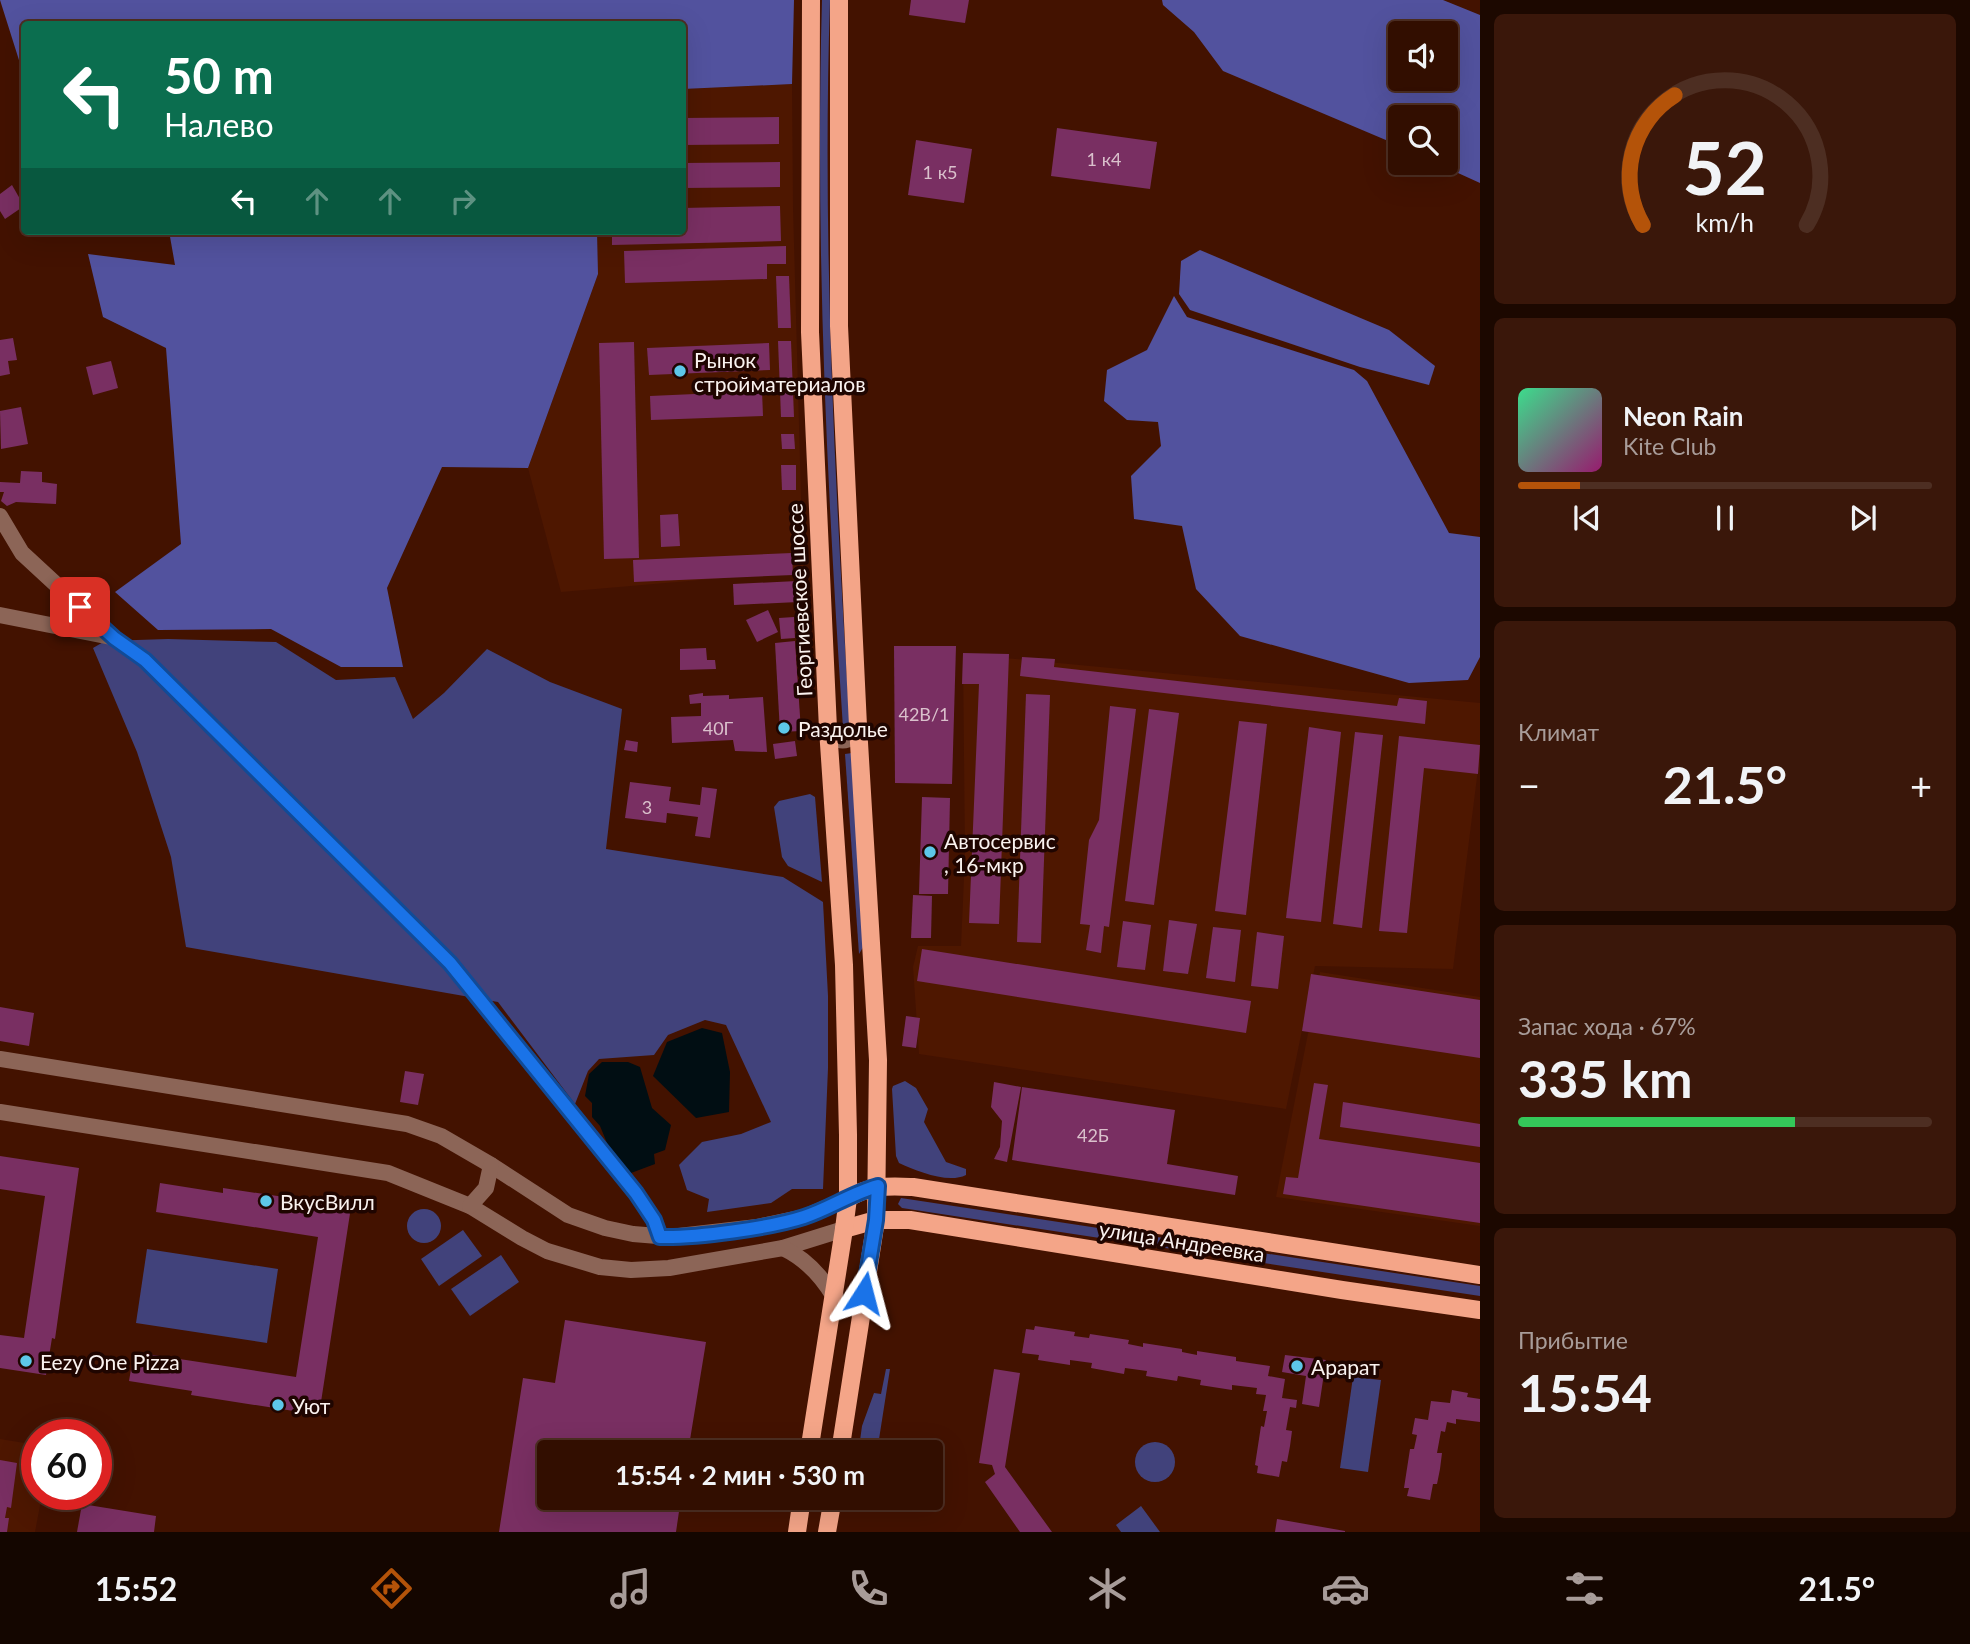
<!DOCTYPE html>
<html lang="ru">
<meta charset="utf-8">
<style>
body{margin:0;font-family:Lato,sans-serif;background:#3a170a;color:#f1f3f6;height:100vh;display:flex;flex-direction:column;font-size:26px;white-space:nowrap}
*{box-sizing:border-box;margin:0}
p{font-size:23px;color:#a89c99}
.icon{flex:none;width:38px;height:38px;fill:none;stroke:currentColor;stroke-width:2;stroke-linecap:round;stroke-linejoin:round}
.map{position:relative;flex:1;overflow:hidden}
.sheet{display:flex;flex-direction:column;gap:14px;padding:14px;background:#1c0800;width:490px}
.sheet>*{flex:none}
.guide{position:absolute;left:21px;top:21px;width:665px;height:214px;border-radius:7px;box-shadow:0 7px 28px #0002,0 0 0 2px #4d2e22;background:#0b6e4f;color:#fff;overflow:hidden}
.controls{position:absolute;left:1388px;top:21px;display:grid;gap:14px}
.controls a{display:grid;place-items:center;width:70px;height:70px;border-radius:7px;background:#320e00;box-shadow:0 7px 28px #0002,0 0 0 2px #4d2e22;font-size:35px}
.speed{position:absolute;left:21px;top:1419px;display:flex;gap:14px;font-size:35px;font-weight:700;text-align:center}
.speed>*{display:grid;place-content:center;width:91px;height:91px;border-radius:50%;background:#320e00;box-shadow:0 7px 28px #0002,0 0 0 2px #4d2e22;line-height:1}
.speed .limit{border:10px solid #d22;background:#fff;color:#111}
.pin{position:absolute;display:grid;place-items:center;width:60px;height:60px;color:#fff;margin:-30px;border-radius:14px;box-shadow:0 4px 10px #0006}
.me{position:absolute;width:77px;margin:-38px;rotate:9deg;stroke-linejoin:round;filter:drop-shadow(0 0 5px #0008)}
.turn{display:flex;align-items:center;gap:24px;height:147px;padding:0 28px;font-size:32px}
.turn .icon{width:91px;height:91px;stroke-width:2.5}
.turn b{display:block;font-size:49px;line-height:60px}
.lanes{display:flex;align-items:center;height:66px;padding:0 28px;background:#0003;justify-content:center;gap:35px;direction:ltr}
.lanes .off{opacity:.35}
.big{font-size:52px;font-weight:700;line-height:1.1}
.sheet .card{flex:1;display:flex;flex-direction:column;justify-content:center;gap:10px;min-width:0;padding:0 24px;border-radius:10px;background:#3a170a}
.sheet .dial{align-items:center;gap:0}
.dial svg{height:182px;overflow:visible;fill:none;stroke:#4d2e22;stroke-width:7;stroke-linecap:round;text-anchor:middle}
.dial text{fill:#f1f3f6;stroke:none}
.song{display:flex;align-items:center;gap:21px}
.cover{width:84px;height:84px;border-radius:10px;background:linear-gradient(135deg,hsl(150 70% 55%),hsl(320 70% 35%))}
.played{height:7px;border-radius:4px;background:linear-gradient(90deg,#b45309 15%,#4d2e22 15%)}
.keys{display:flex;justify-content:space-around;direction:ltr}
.heat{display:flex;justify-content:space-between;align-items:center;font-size:38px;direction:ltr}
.charge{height:10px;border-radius:5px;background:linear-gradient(90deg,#34c759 67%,#4d2e22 0)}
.trip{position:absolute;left:537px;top:1440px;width:406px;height:70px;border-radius:7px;background:#320e00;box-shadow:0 7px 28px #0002,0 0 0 2px #4d2e22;font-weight:700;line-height:70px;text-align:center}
.menu{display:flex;height:112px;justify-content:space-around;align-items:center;background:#140600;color:#a89c99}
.menu .icon{width:49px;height:49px}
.menu .on{color:#b45309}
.menu b{font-size:32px;color:#f1f3f6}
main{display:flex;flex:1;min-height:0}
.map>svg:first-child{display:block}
.built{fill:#4e1700}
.green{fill:#41427b}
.forest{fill:#52529e;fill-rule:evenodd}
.water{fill:#010e13}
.building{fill:#792f62}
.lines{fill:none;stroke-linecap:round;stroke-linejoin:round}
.street{stroke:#8c6557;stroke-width:16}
.primary{stroke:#f4a588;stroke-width:18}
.route-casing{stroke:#114b97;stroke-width:18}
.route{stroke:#1a73e8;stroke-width:12}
.poi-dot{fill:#5dc7e8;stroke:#1f0500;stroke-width:2.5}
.labels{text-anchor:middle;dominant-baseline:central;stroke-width:7;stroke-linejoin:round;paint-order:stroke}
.number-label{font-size:18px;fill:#dac1cc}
.poi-label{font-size:21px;fill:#faf2ef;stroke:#1f0500;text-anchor:start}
.street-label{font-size:21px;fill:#faf2ef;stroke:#1f0500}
</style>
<main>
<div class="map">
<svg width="1480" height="1532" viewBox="0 0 1480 1532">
<rect width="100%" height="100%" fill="#431200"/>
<!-- built -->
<g class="built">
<path d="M792,84L793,207L803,571L561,592L528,468L598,274L597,231H682L683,89Z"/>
<path d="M963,654L1480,703V753L1453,969L1315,966L1286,1109L919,1054L913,967L918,946H961L965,856Z"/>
<path d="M1320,972L1480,997V1226L1276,1197Z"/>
<path d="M0,1439L37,1445V1494L42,1495L35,1532H0Z"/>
</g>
<!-- green -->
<g class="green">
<path d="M822,0H830C822,242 835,486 850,728H843C827,486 815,242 822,0Z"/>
<path d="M168,639L276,642L336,680L395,677L413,719L444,693L487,649L550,682L622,709L606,849L783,877L823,902L828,996V1068L823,1189H792L771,1203L707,1212L709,1199L687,1190L679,1165L702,1142L741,1134L771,1122L726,1025L705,1020L668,1035L654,1055L599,1059L588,1071L575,1104L498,1002L186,947L171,857L137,752L93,648L105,641Z"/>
<path d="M852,753L865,944L859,954L845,754Z"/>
<path d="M810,794L815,797L822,882L788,866L782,857L774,807L779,801Z"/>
<path d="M905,1081L916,1088L928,1109L924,1122L946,1162L966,1169V1175C948,1184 917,1171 899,1163L896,1156L892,1089L893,1086Z"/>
<path d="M901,1198L1480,1286V1296L902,1208L898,1204Z"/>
<circle cx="424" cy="1226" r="17"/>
<path d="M463,1230L482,1256L439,1286L421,1259Z"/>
<path d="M147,1249L278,1269L267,1343L136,1323Z"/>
<path d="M501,1255L519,1282L470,1316L451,1289Z"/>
<path d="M886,1369H890L877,1452L859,1448L862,1426L874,1393L881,1394Z"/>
<path d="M1353,1377L1381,1380L1368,1472L1340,1468Z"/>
<circle cx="1155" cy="1462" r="20"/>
<path d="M1141,1506L1160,1532H1121L1116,1525Z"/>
</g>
<!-- forest -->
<g class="forest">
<path d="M0,0H794L792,84L683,89L682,24H24V76Z"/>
<path d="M1162,0H1443L1480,15V183L1436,163H1446V117H1400V146L1223,71L1194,32L1163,5ZM1400,33H1446V79H1400Z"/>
<path d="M169,231H597L598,274L528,468L442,467L387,588L403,667H341L271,629L158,630L115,592L181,544L166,348L103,317L88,254L175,265Z"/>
<path d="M1200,250L1389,330L1435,366L1429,385L1360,367L1190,310L1179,294L1181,261Z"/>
<path d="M1174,296L1187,317L1354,370L1367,381L1449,533L1480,537V657L1468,680L1409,683L1240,636L1196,589L1182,526L1134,519L1131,476L1161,446L1158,422L1127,420L1104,401L1107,370L1147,350Z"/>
</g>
<!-- water -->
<g class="water">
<path d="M702,1028L722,1033L730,1072L729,1112L696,1118L653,1076L667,1042Z"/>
<path d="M602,1062H628L640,1067L652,1108L671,1125L665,1150L654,1154L655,1164L631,1173L612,1155L600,1126L592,1117V1103L585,1096L589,1074Z"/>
</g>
<!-- building -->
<g class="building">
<path d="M911,0H969L965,23L909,15Z"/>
<path d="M779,117V144L682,145V118Z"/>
<path d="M1057,128L1157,142L1150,189L1051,176Z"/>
<path d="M916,140L972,149L964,203L908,195Z"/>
<path d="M780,162V187L682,188V163Z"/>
<path d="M12,185L24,206L5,219L0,211V194Z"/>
<path d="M780,206L781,241L612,245V231H682V208Z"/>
<path d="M786,246V264H767V279L625,283L624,251Z"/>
<path d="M776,276H789L791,328H778Z"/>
<path d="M13,338L17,360L8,361L10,374L0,376V340Z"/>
<path d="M778,341H791L794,417H781Z"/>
<path d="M634,342L639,558L604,559L599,343Z"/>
<path d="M769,343L770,370L649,375L647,348Z"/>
<path d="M111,361L118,388L93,395L86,367Z"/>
<path d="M762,391L763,416L651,420L650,396Z"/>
<path d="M21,407L28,444L1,449L0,411Z"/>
<path d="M781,434H794L795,449H782Z"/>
<path d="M781,465H796V490H782Z"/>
<path d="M21,471L42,472V482L57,484L56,504L16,502L7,506L1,501L4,492H0V482L20,483Z"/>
<path d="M678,514L680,546L661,547L660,515Z"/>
<path d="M792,553L793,575L634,582L633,560Z"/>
<path d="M797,581L798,602L734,605L733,584Z"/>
<path d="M768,610L778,632L757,642L746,620Z"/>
<path d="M794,617L795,638L781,639L779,618Z"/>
<path d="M795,641L801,731L780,732L775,643Z"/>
<path d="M894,646H956L952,784L895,783Z"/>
<path d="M706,648L707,660H715L716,669L680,670V649Z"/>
<path d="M963,653L1009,654L999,924L969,923L979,684H962Z"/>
<path d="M1022,657L1055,659L1054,667L1397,706L1399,698L1427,701L1425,724L1020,676Z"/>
<path d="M703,693V696L729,695V699L763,697L767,752L735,751L733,740L672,743L671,717L701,716V703L690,704L689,695Z"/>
<path d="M1026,694L1050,695L1041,943L1017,942Z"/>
<path d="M1110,706L1136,709L1109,927L1104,926L1101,953L1086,950L1090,925L1080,924L1089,840L1099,820Z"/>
<path d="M1149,709L1179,713L1154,905L1125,901Z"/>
<path d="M1239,721L1267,724L1246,915L1215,911Z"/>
<path d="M1309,727L1341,732L1321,922L1286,918Z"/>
<path d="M1355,732L1383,735L1362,928L1333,924Z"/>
<path d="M1399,736L1480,745L1478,774L1424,768L1407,933L1379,931Z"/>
<path d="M626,740L638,742L637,752L624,750Z"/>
<path d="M795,741L797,756L775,759L773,744Z"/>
<path d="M630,782L671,787L669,801L700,805L702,787L717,789L710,838L695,836L698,817L667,813L666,823L625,818Z"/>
<path d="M922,797L950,798L948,894H919Z"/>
<path d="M913,895L932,896L931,938H911Z"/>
<path d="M1169,920L1197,924L1188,974L1163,971Z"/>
<path d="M1123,921L1151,925L1145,970L1117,967Z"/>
<path d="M1213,927L1241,930L1235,982L1206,978Z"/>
<path d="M1257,932L1284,936L1278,989L1251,986Z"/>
<path d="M922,949L1251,1001L1246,1033L917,981Z"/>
<path d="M1311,974L1480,1000V1058L1302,1031Z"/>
<path d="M0,1007L34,1013L29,1046L0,1041Z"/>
<path d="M906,1016L920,1018L916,1048L902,1046Z"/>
<path d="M405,1071L424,1074L418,1105L400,1102Z"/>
<path d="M994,1082L1021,1087L1007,1162L994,1159L1000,1147L1002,1121L991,1107Z"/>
<path d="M1314,1083L1328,1085L1319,1139L1480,1163V1223L1283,1194L1286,1177L1298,1178Z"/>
<path d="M1022,1087L1175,1110L1167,1164L1238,1176L1235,1195L1012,1160Z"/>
<path d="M1343,1102L1480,1124V1147L1340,1127Z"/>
<path d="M0,1156L79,1168L55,1339L52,1338L46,1375L0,1368V1335L24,1338L45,1196L0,1189Z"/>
<path d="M160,1183L223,1193V1188L351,1207L319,1415L191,1395L192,1391L129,1381L134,1352L296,1377L318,1237L156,1212Z"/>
<path d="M565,1320L706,1342L688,1452H550V1498H681L676,1532H499L523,1378L555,1383Z"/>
<path d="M1035,1326L1075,1332L1074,1336L1089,1338L1090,1334L1129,1340L1128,1344L1143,1347V1343L1182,1349V1352L1197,1355V1351L1236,1357V1361L1270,1366L1268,1376L1285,1379L1282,1398L1297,1400L1296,1408L1290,1407L1286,1430L1292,1431L1290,1446L1287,1462L1282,1461L1279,1477L1257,1473L1258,1466L1255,1465L1261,1426L1264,1427L1267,1411H1263L1266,1395L1256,1394L1257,1388L1232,1385V1390L1200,1385L1201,1380L1178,1376L1177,1381L1146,1376L1147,1371L1125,1368L1124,1374L1091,1368L1092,1363L1070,1360V1365L1038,1360L1039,1355L1022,1353L1026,1329L1034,1330Z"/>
<path d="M1285,1355L1326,1360L1319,1407L1302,1404L1306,1376L1282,1372Z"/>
<path d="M994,1369L1020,1373L1005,1467L1052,1532H1020L985,1482L995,1474L992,1465L979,1463Z"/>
<path d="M1452,1390L1468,1393L1467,1397L1480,1399V1422L1456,1419V1424L1447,1422L1445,1432L1441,1431L1437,1453H1442L1440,1469L1437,1484H1433L1430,1500L1407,1496L1409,1488H1404L1410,1449H1414L1417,1435L1412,1434L1415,1418L1428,1420L1431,1401L1450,1403Z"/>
<path d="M0,1460L17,1463L11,1508L7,1507L5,1518H9L7,1532H0Z"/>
<path d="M82,1504L156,1516L154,1532H77Z"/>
<path d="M1277,1519L1345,1531V1532H1275Z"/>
</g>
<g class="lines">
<!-- street -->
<g class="street">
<path d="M0,516L22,553L114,638L145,660L450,963L636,1193L654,1221L660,1237"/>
<path d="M0,615L111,637"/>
<path d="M828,729C834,740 842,744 853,737L858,726"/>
<path d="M0,1059L407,1124L441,1136L491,1165L568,1215L605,1228L633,1234L670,1237L757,1227L804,1217L848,1198"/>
<path d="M0,1112L388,1173L470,1206L522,1238L547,1251L600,1267L631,1270L669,1268L783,1248L844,1229"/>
<path d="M470,1206L486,1188L491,1165"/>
<path d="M783,1248C806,1259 821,1275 834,1297"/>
</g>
<!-- primary -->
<g class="primary">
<path d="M839,0V326L858,726L878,1060L876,1220L840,1452"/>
<path d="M848,1198C872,1185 886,1186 913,1187L1480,1275"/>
<path d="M844,1229L876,1220H910L1342,1290L1480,1310"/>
<path d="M809,1452L844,1229L848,1198V1135L844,965L828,729L810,332L811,0"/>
<path d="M797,1532L802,1498"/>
<path d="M827,1532L833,1498"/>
</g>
</g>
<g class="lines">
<!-- route casing -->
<g class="route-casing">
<path id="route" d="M80,607L114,638L145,660L450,963L636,1193L654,1220L660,1237C696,1238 770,1228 804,1217C829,1209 852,1193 878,1186L876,1220L864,1293"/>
</g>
<!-- route -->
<use href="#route" class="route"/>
</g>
<!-- markers -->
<g class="poi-dot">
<circle cx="680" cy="371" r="7"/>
<circle cx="784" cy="728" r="7"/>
<circle cx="930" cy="852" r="7"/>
<circle cx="266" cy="1201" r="7"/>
<circle cx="26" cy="1361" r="7"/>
<circle cx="1297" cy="1366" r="7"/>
<circle cx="278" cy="1405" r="7"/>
</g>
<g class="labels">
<!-- number labels -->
<g class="number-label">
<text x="1104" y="159">1 к4</text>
<text x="940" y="172">1 к5</text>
<text x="924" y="714">42В/1</text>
<text x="718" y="728">40Г</text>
<text x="647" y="807">3</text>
<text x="1093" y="1135">42Б</text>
</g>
<!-- poi labels -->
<g class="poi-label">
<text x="694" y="359">Рынок<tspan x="694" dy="24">стройматериалов</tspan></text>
<text x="798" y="728">Раздолье</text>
<text x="944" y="840">Автосервис<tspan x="944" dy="24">, 16-мкр</tspan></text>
<text x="280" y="1201">ВкусВилл</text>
<text x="40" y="1361">Eezy One Pizza</text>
<text x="1311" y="1366">Арарат</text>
<text x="292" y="1405">Уют</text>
</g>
<!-- street labels -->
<g class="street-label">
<text transform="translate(799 600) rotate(-93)">Георгиевское шоссе</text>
<text transform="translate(1182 1241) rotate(9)">улица Андреевка</text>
</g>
</g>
</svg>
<div class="controls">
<a><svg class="icon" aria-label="sound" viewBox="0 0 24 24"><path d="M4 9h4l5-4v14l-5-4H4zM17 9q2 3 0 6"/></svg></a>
<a><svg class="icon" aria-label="search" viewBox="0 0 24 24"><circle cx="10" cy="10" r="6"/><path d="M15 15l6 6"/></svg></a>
</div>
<div class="speed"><div class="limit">60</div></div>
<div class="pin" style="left:80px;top:607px;background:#d93025"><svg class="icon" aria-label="arrive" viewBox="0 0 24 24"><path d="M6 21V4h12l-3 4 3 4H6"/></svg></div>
<svg class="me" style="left:864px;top:1293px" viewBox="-20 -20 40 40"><path d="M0-17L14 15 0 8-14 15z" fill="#1a73e8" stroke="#fff" stroke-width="4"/></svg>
<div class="trip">15:54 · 2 мин · 530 m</div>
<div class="guide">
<div class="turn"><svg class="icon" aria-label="left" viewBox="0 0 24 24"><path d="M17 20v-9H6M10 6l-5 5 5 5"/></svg><div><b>50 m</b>Налево</div></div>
<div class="lanes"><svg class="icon" aria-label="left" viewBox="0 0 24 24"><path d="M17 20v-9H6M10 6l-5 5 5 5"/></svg><svg class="icon off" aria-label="ahead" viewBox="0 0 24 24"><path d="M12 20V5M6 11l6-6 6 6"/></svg><svg class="icon off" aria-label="ahead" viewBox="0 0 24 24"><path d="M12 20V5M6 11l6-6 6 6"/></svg><svg class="icon off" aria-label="right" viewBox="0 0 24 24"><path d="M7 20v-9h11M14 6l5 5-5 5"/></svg></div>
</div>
</div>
<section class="sheet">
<div class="card dial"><svg viewBox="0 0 100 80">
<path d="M14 69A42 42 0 1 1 86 69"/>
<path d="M14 69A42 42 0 0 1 28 12" stroke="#b45309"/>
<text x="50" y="56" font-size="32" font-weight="700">52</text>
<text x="50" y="72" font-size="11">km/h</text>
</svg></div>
<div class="card">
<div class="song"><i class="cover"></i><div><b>Neon Rain</b><p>Kite Club</p></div></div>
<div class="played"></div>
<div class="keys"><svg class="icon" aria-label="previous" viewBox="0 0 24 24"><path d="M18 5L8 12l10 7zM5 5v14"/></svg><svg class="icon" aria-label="pause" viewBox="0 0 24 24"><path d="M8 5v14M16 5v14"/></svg><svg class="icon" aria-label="next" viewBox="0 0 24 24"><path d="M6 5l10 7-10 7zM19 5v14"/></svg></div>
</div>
<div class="card"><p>Климат</p>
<div class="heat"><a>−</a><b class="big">21.5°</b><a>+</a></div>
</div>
<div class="card"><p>Запас хода · 67%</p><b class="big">335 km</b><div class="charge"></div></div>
<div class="card"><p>Прибытие</p><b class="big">15:54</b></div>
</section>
</main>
<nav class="menu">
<b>15:52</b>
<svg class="icon on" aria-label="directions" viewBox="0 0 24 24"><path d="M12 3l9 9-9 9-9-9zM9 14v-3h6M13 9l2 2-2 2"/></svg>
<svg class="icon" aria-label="music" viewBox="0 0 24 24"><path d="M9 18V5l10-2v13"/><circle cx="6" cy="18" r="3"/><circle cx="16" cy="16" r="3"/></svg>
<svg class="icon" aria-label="phone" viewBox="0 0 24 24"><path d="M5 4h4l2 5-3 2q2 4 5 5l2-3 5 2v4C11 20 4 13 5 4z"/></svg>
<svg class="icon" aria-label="climate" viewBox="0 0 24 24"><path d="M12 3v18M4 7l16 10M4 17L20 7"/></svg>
<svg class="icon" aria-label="car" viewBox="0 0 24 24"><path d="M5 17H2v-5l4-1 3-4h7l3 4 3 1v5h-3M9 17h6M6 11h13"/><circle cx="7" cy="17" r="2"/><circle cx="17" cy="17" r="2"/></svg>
<svg class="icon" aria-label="filters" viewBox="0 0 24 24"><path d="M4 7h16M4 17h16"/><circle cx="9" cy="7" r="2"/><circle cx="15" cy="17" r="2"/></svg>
<b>21.5°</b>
</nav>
